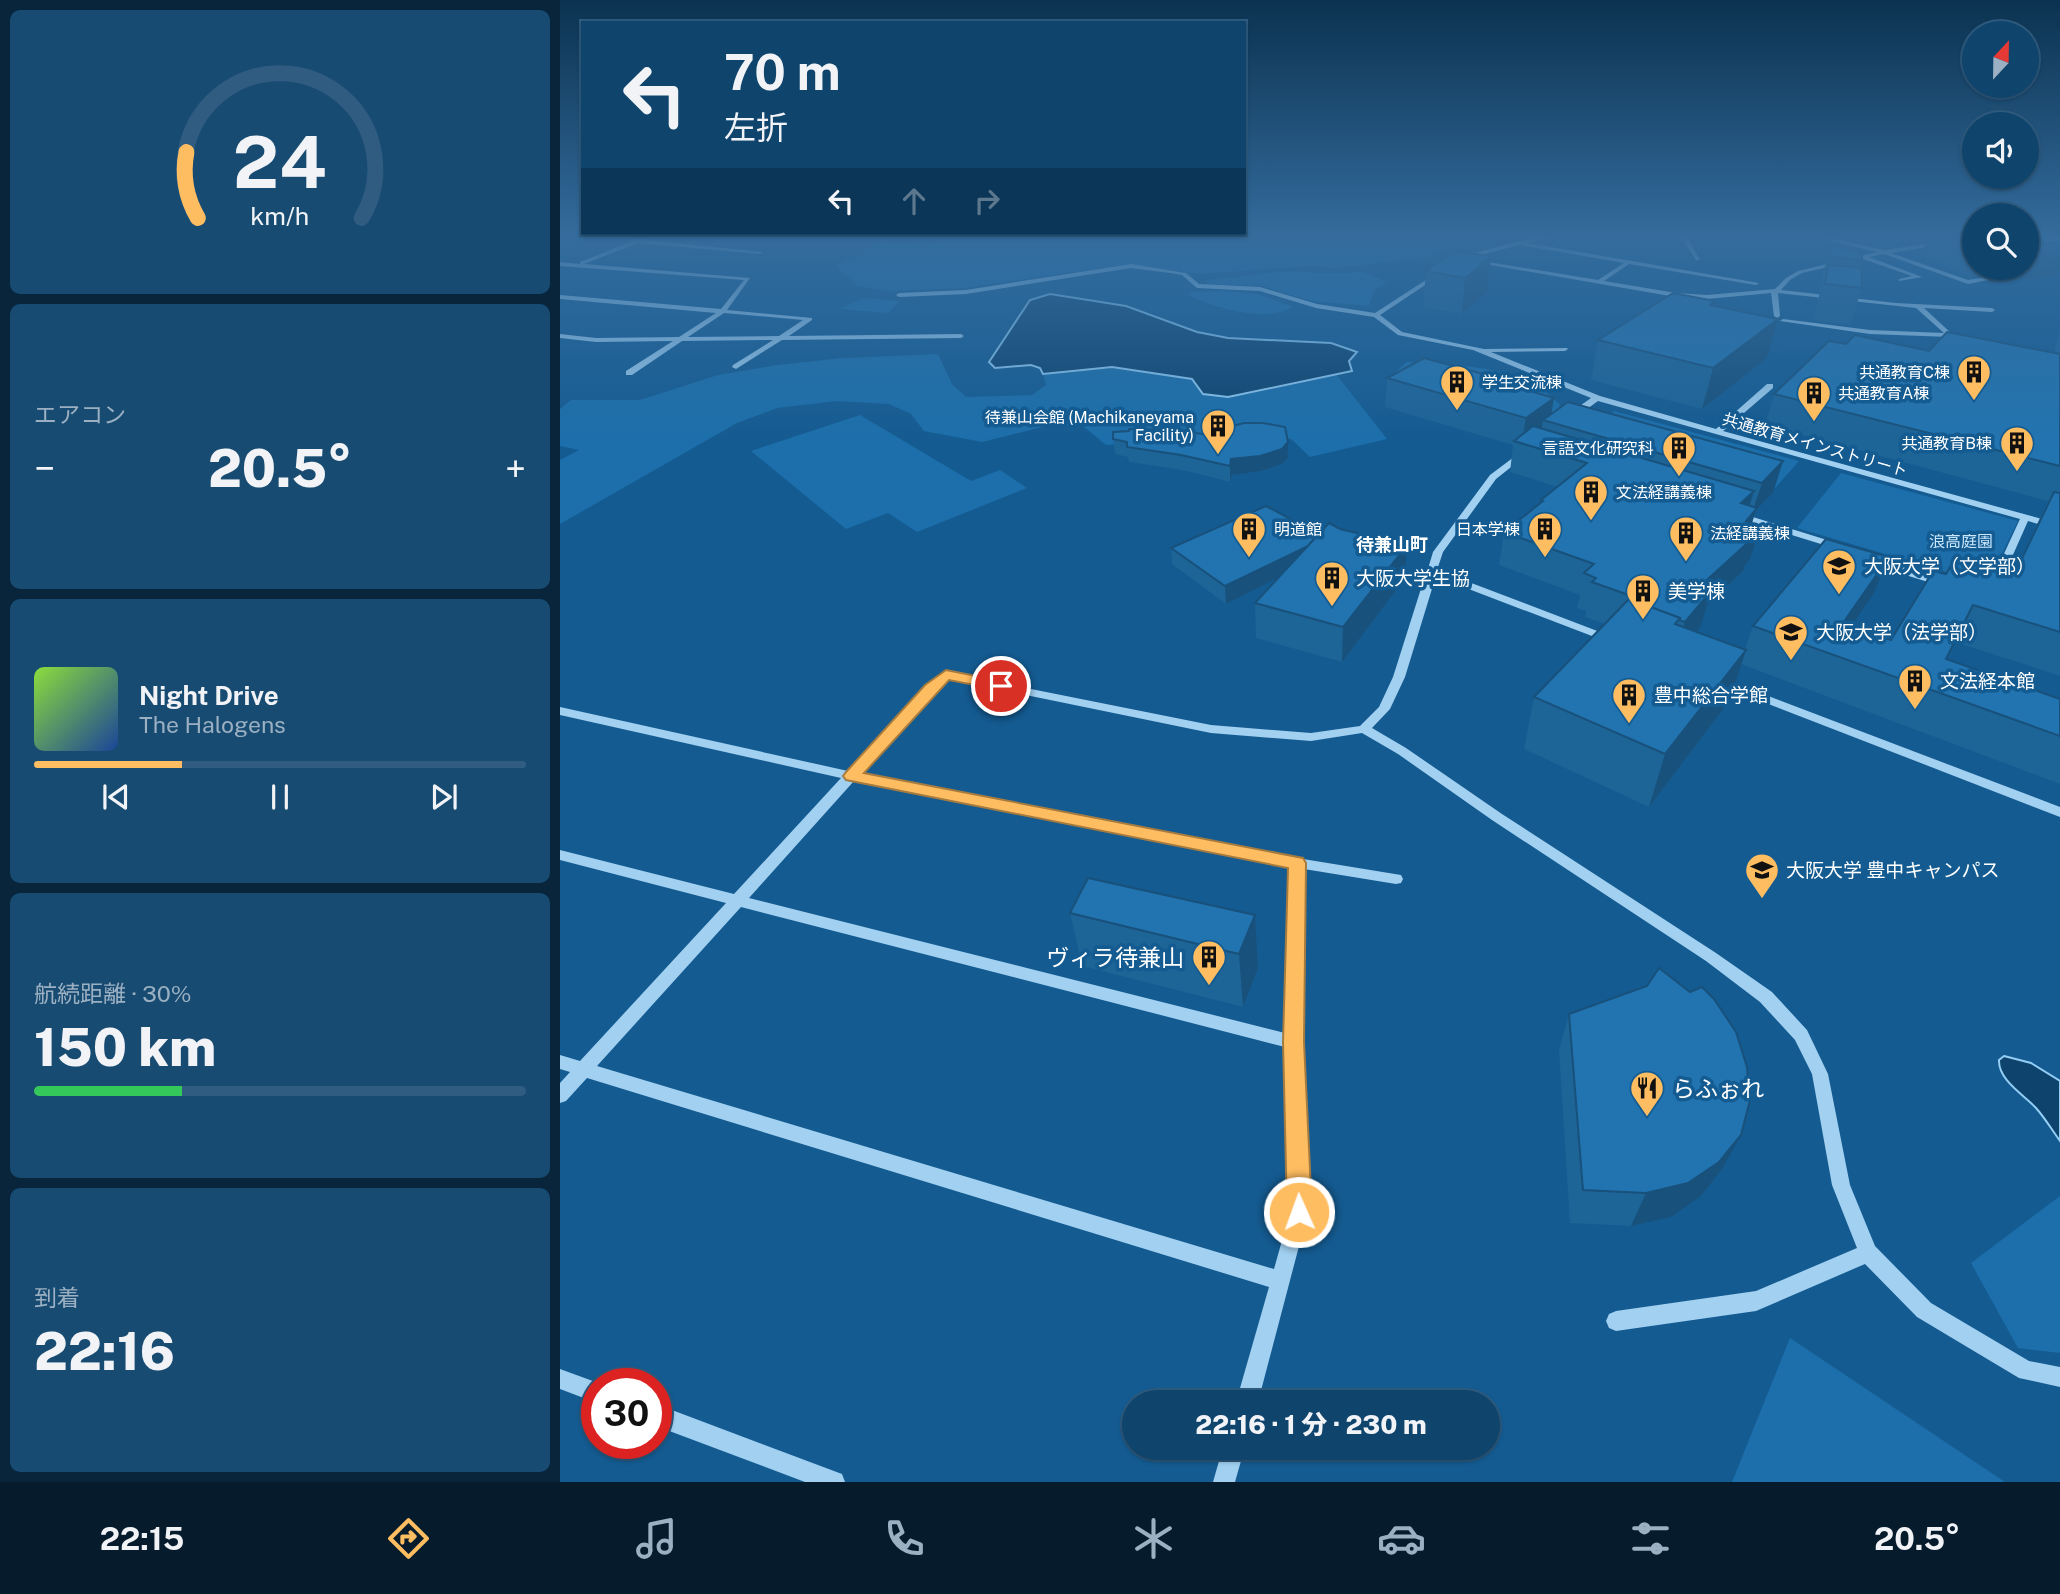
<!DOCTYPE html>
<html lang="ja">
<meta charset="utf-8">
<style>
body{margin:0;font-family:"Public Sans","Noto Sans JP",sans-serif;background:#184b72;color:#f1f3f6;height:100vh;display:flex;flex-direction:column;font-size:26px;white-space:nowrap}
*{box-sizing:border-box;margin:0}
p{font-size:23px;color:#9bb0c2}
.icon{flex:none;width:38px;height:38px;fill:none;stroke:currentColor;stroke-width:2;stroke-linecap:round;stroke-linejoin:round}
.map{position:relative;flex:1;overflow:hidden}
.drawer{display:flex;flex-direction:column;gap:10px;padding:10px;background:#08253c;width:560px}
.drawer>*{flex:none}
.hud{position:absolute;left:21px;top:21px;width:665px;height:214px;border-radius:0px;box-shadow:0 2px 5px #0004,0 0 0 2px #2f5c80;background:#0f446d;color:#f1f3f6;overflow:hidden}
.needle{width:46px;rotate:22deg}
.buttons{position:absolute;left:1402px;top:21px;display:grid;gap:14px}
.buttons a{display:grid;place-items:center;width:77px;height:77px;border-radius:50%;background:#0f446d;box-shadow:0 2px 5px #0004,0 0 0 2px #2f5c80;font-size:35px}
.speed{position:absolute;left:21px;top:1368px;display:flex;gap:14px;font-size:35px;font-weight:700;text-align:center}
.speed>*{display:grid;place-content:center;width:91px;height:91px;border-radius:50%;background:#0f446d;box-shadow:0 2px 5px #0004,0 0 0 2px #2f5c80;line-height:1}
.speed .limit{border:10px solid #d22;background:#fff;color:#111}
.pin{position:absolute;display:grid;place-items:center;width:60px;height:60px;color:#fff;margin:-30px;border:4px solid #fff;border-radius:50%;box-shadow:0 2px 7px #0007}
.me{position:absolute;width:77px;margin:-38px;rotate:358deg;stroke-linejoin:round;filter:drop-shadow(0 0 5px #0008)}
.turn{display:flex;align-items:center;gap:24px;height:147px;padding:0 28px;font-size:32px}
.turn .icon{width:91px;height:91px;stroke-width:2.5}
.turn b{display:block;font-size:49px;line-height:60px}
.lanes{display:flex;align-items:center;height:66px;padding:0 28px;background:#0003;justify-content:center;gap:35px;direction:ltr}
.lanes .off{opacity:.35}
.big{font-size:52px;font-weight:800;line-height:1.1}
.drawer .card{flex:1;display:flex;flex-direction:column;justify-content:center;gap:10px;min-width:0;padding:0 24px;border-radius:10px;background:#184b72}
.drawer .dial{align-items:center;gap:0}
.dial svg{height:182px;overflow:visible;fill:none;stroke:#2f5c80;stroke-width:7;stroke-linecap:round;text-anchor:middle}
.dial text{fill:#f1f3f6;stroke:none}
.song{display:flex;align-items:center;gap:21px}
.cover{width:84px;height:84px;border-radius:10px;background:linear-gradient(135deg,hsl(90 70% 55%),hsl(220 70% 35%))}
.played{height:7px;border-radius:4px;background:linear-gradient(90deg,#ffbd61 30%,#2f5c80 30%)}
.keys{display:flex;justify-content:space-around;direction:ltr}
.heat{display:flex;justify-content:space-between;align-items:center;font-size:38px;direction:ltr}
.charge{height:10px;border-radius:5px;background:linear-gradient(90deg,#34c759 30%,#2f5c80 0)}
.trip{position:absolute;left:562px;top:1390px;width:378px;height:70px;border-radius:35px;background:#0f446d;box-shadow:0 2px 5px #0004,0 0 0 2px #2f5c80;font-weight:800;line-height:70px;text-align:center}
.tab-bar{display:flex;height:112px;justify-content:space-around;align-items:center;background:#061b2c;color:#9bb0c2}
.tab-bar .icon{width:49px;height:49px}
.tab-bar .current{color:#ffbd61}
.tab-bar b{font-size:32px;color:#f1f3f6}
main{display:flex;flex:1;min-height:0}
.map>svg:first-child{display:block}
.green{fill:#1c6fab}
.water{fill:#0d436d;stroke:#93cdf4;stroke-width:2}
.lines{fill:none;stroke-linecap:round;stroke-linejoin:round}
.minor{fill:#a1d0f1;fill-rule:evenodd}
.wall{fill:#1d6497}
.shaded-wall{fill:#18517b}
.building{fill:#2274b0;stroke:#18517b;stroke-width:2}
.route{fill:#ffbd61;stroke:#a67b3f;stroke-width:2}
.labels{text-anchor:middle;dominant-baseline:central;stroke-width:7;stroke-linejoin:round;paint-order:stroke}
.far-poi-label{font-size:16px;fill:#fff;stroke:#145b91;text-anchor:end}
.far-street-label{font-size:16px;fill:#fff;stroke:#145b91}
.far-park-label{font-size:16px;fill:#c8e6fc;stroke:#145b91}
.far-neighbourhood-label{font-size:18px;font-weight:bold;fill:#fff;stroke:#145b91}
.poi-label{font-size:19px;fill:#fff;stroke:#145b91;text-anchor:start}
.near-poi-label{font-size:23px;fill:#fff;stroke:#145b91;text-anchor:end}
</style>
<main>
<section class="drawer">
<div class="card dial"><svg viewBox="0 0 100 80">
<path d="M14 69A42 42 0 1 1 86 69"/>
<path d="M14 69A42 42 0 0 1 9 40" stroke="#ffbd61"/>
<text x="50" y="56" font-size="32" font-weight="700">24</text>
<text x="50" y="72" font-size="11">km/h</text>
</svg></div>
<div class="card"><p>エアコン</p>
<div class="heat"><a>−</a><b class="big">20.5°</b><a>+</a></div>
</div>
<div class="card">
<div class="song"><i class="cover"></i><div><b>Night Drive</b><p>The Halogens</p></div></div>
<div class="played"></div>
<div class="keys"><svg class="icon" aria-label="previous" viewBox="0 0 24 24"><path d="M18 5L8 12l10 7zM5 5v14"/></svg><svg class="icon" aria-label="pause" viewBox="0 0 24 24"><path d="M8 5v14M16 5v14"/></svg><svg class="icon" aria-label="next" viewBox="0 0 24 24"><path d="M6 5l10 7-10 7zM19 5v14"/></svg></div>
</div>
<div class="card"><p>航続距離 · 30%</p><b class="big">150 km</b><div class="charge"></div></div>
<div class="card"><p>到着</p><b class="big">22:16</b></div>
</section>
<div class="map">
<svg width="1500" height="1482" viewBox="0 0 1500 1482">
<rect width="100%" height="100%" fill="#145b91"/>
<!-- green -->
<g class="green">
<path d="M396,237H869L889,242L868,257L777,268L749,266L637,274L570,264L402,288L330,291L298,286L275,266L323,242L364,247Z"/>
<path d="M731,271L767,274L803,272L827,282L814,290L809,306L751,301L703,286L647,284V280Z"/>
<path d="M665,291L698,294L733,307C707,323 654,308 628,295L631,292Z"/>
<path d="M303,298L340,301L328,313L279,309Z"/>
<path d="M378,354L392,384L406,397L472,395L486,385L483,374C528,367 588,365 632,379C643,383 654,393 666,396C677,398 759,378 776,374L827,439L750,457L731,439L711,435L546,445L523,426L490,425L422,442L364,431L351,414L329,404L277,401L217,408L177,423L0,524V460L19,450L0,446V409L11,400H80L158,375L217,365L283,358Z"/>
<path d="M847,362C897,365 964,365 1000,405L995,414L983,407L832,375Z"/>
<path d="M1054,411L1239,461L1215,488L1025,434Z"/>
<path d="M300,415L411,481L440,470L467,488L357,532L328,513L286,529L191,451Z"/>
<path d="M1281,473L1458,521L1427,584L1237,528Z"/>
<path d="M1500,1196V1353L1458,1348L1411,1263Z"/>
<path d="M1230,1338L1445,1482H1172Z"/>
</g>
<!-- water -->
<g class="water">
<path d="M490,294L566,306L637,332L668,338L771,343L797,352L789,361L792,371L668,397L643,394L632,379L552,367L483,374L480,368L471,365L435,368L429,362L470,300Z"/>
<path d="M1444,1056L1471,1063L1500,1081V1141C1492,1130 1485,1118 1476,1108C1464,1095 1438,1080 1439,1060Z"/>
</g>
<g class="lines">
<!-- minor -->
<g class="minor">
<path d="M83,237L85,240L203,252L200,254L78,243L24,264L190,278L167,310L252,318V320L229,336L401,334L404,336L401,338L222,340L176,369L172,367L173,365L213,340L122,341L72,375H66V371L113,341L36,342L0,338V334L36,338L119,337L156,313L0,299V295L161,309L184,280L0,266V262L20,264V262ZM164,313L243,320L219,336L128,337Z"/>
<path d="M981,237H991L968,243L1199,283L1196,285L1069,264L1044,281L1116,293L1147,295L1215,289L1226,278L1238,271L1317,252L1270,241L1267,237L1324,250L1379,242L1381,245L1331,253L1408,280L1446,274L1449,276L1408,284L1324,254L1309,257L1362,277L1339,281V279L1352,276L1303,259L1242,273L1230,280L1221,290L1336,303L1432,308L1435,310L1432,312L1364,308L1392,334V336L1390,337L1310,334L1220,321L1223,319L1310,330L1384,333L1356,308L1218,293L1220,316L1217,318L1214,316L1211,293L1147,299L1116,297L913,262L916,260L1038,280L1064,263L960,245L904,259L901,257L955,242Z"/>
<path d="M1121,237H1127L1140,260H1136Z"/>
<path d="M1500,237V241L1466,242V238Z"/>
<path d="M571,264L626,273L639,284L700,287L757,304L815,313L875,274H879V276L820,315L842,332L924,349L1007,348L1008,349L1005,351L931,352L1040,396L1156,429L1207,384H1213V388L1163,431L1500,524V530L1468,521L1440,584L1435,587L1431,586L1430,584L1460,519L1038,401L1016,417H1010V413L1031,398L913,350L838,335L814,317L756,308L700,291L637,288L622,275L610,273L571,268L406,294L339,297L336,295L339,293L406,290Z"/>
<path d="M962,451L965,452V456L936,479L883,552L876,573L914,584L1053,637L1054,639L1053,641H1045L906,588L875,579L845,677L830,709L812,728L846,748L942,814L1156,953L1212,992L1247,1030L1268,1074L1290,1185L1315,1246L1371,1303L1469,1361L1500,1367V1387L1459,1378L1357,1317L1305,1264L1196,1311L1056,1331L1049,1328L1046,1321L1049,1314L1056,1311L1196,1291L1297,1248L1272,1185L1252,1074L1235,1040L1200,1002L1146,961L932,820L838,754L802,733L751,741L651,733L388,679L375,691L300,773L737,858L841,875L843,879L841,883L836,884L744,869L741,1042L748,1212L698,1402H676L709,1287L27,1078L6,1101L0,1103V1083L10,1072L0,1069V1055L20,1061L166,903L0,860V850L174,894L281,778L0,715V707L288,771L367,685L382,673L386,672L651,725L751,733L800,726L819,707L833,677L865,576L864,574L867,572L873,552L930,475ZM294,781L730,867L725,1033L189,898ZM181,907L725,1047L730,1212L714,1269L37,1066Z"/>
<path d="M1177,512L1283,545L1285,547L1280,550L1277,549L1174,517L1172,515Z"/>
<path d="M1314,554L1335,561L1347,569L1386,583L1381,586L1339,573L1329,565L1311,559V555Z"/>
<path d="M1161,678L1500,807V817L1157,684L1155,682Z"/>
<path d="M0,1369L41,1384H37V1403L0,1389Z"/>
<path d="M96,1404L274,1471L282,1474L285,1482H245L96,1426Z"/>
<path d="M663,1447H685L675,1482H653Z"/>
</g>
</g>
<!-- wall -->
<g class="wall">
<path d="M1368,237H1414V268H1466V237H1486L1479,255L1498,276L1429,283L1433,274L1412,277L1361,256Z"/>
<path d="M1271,246L1302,260L1300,268L1302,288L1290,325L1254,320L1260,292H1259L1261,280Z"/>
<path d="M893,251L928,291L902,314L863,307L866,271Z"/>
<path d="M1154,306L1207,358L1142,409L1031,380L1038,340Z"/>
<path d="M1500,327V676L1395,642L1386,659L1500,699V784L1181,664L1169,701L1089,807L964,749L974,697L1045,624L1025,617L1026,611L1017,608L1020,595L939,565L944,532L980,503L981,500L997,487L950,472L953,445L825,407L827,378L975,388L974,392L991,414L1223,461L1213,493L1196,510L1192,523L1190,559L1185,565L1183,571L1147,605L1141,626L1136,632L1185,649L1193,626L1329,557L1314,593L1291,626L1331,640L1386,574L1407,572L1454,573L1488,501L1205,425L1214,394L1286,344L1369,351L1494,353Z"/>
<path d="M650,435L728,442V458L722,464L701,471L672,475L670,482L622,470L569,462L568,457L555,454L553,439Z"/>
<path d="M611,548L845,578L782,662L696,638L695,603L719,577L666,604L612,564Z"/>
<path d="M510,913L695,915L698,968L683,1007L522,966Z"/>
<path d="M1009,1014L1162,1169L1141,1196L1111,1217L1071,1226L1010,1223L999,1050Z"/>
</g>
<!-- shaded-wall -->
<g class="shaded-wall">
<path d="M1466,237H1486L1478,257L1500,255V272L1498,276L1429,283L1433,274L1412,277L1416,268H1466Z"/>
<path d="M931,256L928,291L902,314L905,278Z"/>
<path d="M1218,319L1207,358L1142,409L1153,368Z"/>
<path d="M975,388L971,414L994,398L990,422L983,420L981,433L962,443L970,391Z"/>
<path d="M728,442V458L722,464L701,471L672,475L670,482V466L671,459Z"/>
<path d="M1223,461L1213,493L1196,510L1186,541V521L1192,513L1202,483Z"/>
<path d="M1194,491L1184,523L1181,503Z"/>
<path d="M1201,526L1190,559L1185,565L1183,571L1147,605L1141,626L1114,657L1125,622L1139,587Z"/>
<path d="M765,537V554L666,604L665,586Z"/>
<path d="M847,545L845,578L782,662L783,627Z"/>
<path d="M1329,557L1314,593L1272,654L1283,623Z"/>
<path d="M1186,650L1169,701L1089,807L1105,754Z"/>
<path d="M695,915L698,968L683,1007L679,954Z"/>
<path d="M1181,1135L1162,1169L1141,1196L1111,1217L1071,1226L1086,1193Z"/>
</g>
<!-- building -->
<g class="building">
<path d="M1271,246L1302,253V260L1270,257Z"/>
<path d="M893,251L931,256L905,278L866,271Z"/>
<path d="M1500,252V255L1466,258V257Z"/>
<path d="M1268,265L1302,268V288L1265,284Z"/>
<path d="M1113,293L1155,301L1150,305L1218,319L1153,368L1038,340Z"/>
<path d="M1387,332L1500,354V466L1214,394L1269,341L1286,344L1295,335L1369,351Z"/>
<path d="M864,358L975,388L970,391L994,398L966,418L827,378Z"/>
<path d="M1008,402L1223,461L1202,483L983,420Z"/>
<path d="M684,423H703L725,427L728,442L722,449L700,456L671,459L670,466L621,455L567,447V442L553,439V432L569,431V429L612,430L650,435L661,429Z"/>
<path d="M973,426L1194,491L1181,503L1197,508L1186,521L1201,526L1191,537L1193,538L1139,587L1151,591L1125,622L1119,620L1120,618L1077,602L1080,599L1032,582L1036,578L1024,573L1034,564L944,532L983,501L981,500L1027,463L954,441Z"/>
<path d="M1494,492L1500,493V632L1413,605L1386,659L1500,699V736L1193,626L1266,539L1329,557L1283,623L1331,640L1373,571L1386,574L1390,567L1407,572L1413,561L1455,573Z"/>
<path d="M706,506L759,534L748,546L665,586L611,548Z"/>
<path d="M769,523L780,529L847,545L783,627L695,603Z"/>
<path d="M1069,599L1120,618L1115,624L1186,650L1105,754L974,697Z"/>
<path d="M528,878L695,915L679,954L510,913Z"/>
<path d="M1099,968L1130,992L1142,987L1154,999L1176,1032L1187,1067L1190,1100L1181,1135L1159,1162L1128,1183L1086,1193L1023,1190L1009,1014L1087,986Z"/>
</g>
<!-- sky -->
<linearGradient id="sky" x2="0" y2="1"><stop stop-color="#0b3250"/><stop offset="0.53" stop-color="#346c9d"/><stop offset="1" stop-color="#346c9d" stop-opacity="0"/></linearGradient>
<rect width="1500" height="445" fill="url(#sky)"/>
<!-- route -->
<path class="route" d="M386,670L441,681L448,686L441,690L389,680L304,773L743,858L746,863L744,1042L752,1212L748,1221L739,1224L731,1221L727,1212L723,1042L728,868L286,780L283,776L286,772L365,685Z"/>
<!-- icons -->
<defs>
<g id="building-pin" transform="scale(1.75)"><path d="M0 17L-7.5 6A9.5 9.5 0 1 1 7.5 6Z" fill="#ffbd61" stroke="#145b91"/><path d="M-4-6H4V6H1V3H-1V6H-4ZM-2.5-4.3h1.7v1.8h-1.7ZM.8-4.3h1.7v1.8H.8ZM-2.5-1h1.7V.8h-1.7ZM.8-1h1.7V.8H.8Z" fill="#111"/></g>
<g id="university-pin" transform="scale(1.75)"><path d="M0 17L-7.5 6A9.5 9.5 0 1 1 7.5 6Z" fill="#ffbd61" stroke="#145b91"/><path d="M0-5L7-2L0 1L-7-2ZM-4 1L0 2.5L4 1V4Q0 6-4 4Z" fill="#111"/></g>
<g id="restaurant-pin" transform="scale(1.75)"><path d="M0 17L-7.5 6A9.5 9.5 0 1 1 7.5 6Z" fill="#ffbd61" stroke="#145b91"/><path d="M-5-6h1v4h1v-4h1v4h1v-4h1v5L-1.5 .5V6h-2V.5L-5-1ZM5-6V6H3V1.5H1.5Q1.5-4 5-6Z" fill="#111"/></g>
</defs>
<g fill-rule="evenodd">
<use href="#building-pin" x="1414" y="372"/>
<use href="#building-pin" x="897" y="382"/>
<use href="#building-pin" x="1254" y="393"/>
<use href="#building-pin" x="658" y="426"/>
<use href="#building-pin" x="1457" y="443"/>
<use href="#building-pin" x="1119" y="448"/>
<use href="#building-pin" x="1031" y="492"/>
<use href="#building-pin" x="689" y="529"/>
<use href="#building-pin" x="985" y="529"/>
<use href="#building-pin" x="1126" y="533"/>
<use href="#university-pin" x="1279" y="566"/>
<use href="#building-pin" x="772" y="578"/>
<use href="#building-pin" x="1083" y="591"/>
<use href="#university-pin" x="1231" y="632"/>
<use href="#building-pin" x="1355" y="681"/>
<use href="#building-pin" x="1069" y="695"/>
<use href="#university-pin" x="1202" y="870"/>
<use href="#building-pin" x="649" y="957"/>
<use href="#restaurant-pin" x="1087" y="1088"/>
</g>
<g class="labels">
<!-- far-poi labels -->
<g class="far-poi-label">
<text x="1390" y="372">共通教育C棟</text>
<text x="922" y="382" text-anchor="start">学生交流棟</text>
<text x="1278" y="393" text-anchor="start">共通教育A棟</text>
<text x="634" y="417">待兼山会館 (Machikaneyama<tspan x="634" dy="18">Facility)</tspan></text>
<text x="1432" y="443">共通教育B棟</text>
<text x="1094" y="448">言語文化研究科</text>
<text x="1056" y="492" text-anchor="start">文法経講義棟</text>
<text x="714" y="529" text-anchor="start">明道館</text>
<text x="960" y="529">日本学棟</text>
<text x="1150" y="533" text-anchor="start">法経講義棟</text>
</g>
<!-- far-street labels -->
<g class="far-street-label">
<text transform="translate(1255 445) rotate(16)">共通教育メインストリート</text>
</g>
<!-- far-park labels -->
<g class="far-park-label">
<text x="1401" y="541">浪高庭園</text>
</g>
<!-- far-neighbourhood labels -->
<g class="far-neighbourhood-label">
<text x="832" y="544">待兼山町</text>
</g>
<!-- poi labels -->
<g class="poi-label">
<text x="1304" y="566">大阪大学（文学部）</text>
<text x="796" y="578">大阪大学生協</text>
<text x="1108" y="591">美学棟</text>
<text x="1256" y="632">大阪大学（法学部）</text>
<text x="1380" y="681">文法経本館</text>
<text x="1094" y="695">豊中総合学館</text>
<text x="1226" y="870">大阪大学 豊中キャンパス</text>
</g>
<!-- near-poi labels -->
<g class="near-poi-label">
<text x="624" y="957">ヴィラ待兼山</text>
<text x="1112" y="1088" text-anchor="start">らふぉれ</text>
</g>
</g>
</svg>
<div class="buttons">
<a><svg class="needle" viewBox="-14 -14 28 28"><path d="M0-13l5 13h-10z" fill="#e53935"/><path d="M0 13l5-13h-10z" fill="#9bb0c2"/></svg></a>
<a><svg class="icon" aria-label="sound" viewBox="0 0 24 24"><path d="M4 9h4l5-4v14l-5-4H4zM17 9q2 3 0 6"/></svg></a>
<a><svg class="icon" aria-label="search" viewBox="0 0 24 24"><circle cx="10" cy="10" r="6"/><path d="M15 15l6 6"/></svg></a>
</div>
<div class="speed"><div class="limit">30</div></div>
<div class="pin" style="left:441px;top:686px;background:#d93025"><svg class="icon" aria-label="arrive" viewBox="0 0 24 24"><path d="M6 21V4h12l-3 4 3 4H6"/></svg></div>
<svg class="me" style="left:739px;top:1212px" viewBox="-20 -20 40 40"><circle r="17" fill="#ffbd61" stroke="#fff" stroke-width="3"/><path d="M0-11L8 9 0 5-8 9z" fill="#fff"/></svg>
<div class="trip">22:16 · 1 分 · 230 m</div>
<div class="hud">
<div class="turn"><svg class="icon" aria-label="left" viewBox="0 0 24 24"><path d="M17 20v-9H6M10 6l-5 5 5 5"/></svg><div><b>70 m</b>左折</div></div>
<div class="lanes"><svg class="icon" aria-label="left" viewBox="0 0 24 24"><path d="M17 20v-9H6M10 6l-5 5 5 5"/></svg><svg class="icon off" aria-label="ahead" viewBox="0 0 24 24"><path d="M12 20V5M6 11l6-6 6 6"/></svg><svg class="icon off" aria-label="right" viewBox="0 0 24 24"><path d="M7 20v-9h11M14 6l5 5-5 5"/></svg></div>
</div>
</div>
</main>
<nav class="tab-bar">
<b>22:15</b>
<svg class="icon current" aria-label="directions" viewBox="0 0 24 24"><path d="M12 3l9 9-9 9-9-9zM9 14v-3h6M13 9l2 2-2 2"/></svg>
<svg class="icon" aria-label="music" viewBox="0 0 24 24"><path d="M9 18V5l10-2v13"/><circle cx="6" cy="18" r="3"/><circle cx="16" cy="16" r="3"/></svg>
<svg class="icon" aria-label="phone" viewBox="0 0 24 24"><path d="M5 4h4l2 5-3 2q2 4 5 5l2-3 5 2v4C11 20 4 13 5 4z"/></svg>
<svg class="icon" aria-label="climate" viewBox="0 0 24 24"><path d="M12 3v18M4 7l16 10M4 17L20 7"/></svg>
<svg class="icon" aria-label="car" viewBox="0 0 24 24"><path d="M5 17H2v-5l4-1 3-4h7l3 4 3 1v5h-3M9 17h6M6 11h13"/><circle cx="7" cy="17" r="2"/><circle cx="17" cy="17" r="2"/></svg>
<svg class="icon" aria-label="filters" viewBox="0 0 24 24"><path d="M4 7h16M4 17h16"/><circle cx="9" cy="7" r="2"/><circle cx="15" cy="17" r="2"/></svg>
<b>20.5°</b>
</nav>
